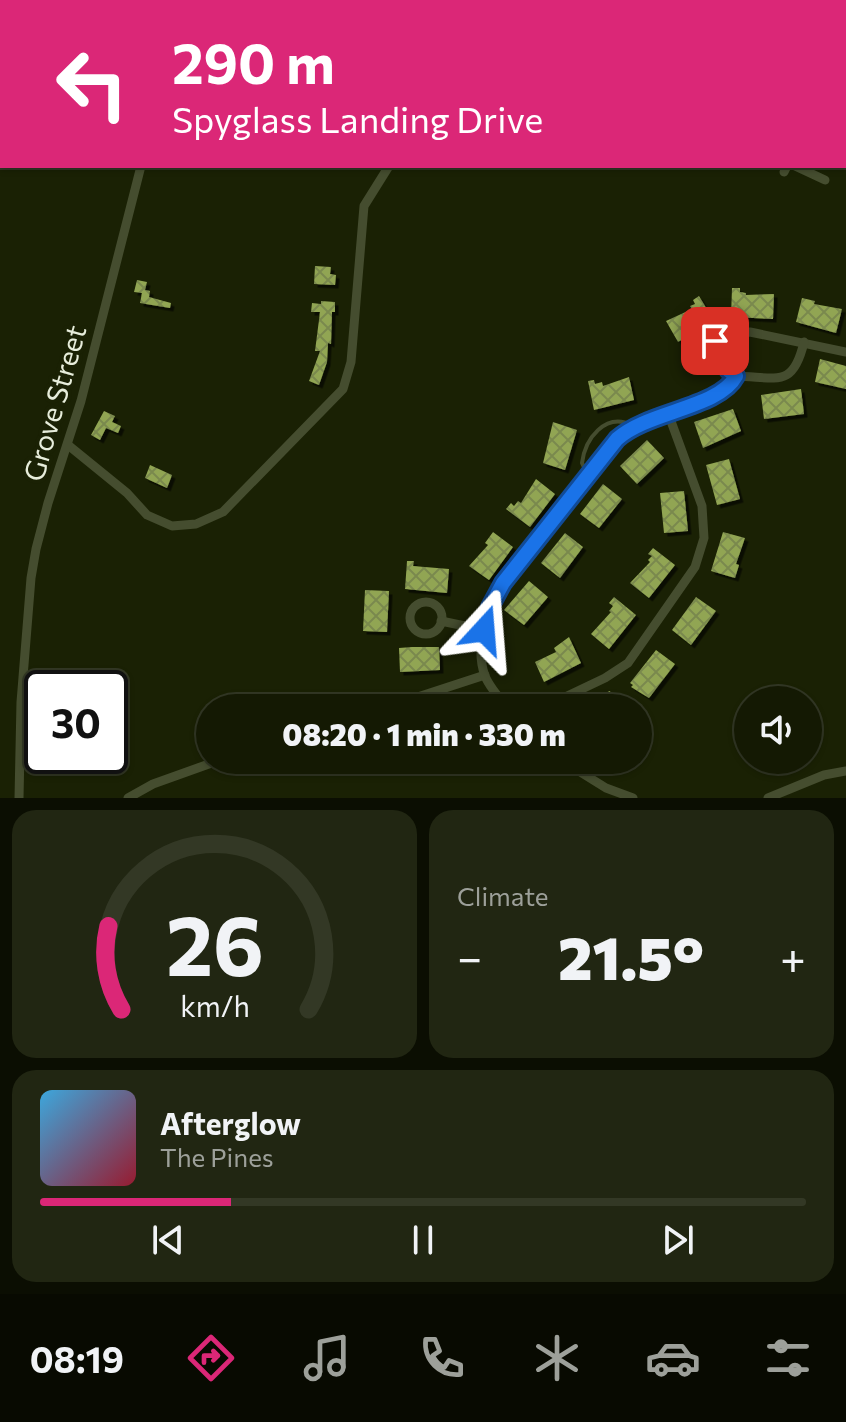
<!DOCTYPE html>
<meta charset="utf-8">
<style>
body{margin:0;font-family:Commissioner,sans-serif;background:#212612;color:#f1f3f6;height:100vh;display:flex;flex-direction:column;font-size:30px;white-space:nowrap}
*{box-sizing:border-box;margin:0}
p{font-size:26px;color:#9da09a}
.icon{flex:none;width:44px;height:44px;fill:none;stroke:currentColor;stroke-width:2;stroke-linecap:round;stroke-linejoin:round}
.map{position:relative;height:798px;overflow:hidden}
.drawer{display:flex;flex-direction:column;gap:12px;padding:12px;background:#0b0e02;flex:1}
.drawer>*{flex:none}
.top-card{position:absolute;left:0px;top:0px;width:846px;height:168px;box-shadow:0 2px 6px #0004,0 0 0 2px #333825;background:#db2777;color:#fff;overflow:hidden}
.tools{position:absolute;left:734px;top:686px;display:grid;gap:16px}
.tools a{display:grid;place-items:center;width:88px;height:88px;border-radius:50%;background:#141903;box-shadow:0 2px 6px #0004,0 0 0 2px #333825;font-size:40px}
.speed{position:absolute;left:24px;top:670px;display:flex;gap:16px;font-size:40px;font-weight:700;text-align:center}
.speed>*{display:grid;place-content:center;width:104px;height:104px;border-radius:50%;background:#141903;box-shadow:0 2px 6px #0004,0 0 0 2px #333825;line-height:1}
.speed .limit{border:4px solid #111;border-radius:12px;background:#fff;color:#111}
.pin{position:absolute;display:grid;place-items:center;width:68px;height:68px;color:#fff;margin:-34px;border-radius:16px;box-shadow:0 4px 12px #0006}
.me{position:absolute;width:88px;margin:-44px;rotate:19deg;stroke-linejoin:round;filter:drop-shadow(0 0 6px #0008)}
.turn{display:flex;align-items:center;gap:28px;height:168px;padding:0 40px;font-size:36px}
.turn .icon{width:104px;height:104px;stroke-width:2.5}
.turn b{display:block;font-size:56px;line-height:68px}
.big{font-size:60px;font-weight:800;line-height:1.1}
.drawer .widget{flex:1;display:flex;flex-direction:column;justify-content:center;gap:12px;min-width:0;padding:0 28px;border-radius:24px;background:#212612}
.drawer .dial{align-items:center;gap:0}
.dial svg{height:208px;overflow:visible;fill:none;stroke:#333825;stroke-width:7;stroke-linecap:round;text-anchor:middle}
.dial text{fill:#f1f3f6;stroke:none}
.song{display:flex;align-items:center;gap:24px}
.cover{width:96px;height:96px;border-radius:12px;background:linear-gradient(135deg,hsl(200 70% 55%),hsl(350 70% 35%))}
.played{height:8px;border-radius:4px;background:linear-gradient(90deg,#db2777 25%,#333825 25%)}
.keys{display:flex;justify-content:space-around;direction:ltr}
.heat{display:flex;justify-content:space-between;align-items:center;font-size:44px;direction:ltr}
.drawer .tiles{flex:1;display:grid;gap:12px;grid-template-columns:1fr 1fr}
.widget:last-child{grid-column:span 2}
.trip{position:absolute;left:196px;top:694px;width:456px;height:80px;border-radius:40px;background:#141903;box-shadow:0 2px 6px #0004,0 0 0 2px #333825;font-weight:800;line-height:80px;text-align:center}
.tabs{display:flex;height:128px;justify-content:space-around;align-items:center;background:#080a01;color:#9da09a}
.tabs .icon{width:56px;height:56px}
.tabs .current{color:#db2777}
.tabs b{font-size:36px;color:#f1f3f6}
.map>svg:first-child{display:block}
.building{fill:url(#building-cross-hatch);filter:url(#shadow)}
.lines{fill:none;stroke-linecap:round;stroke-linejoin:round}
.service{stroke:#454d2f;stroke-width:4}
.minor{stroke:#454d2f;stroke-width:9}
.tertiary{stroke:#454d2f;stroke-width:11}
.route-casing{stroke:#114b97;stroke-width:20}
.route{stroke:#1a73e8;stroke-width:14}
.labels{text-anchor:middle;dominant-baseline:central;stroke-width:8;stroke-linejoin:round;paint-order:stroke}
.street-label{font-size:28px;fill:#e7eddb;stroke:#1a2104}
</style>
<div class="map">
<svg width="846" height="798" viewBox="0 0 846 798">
<defs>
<pattern id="building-cross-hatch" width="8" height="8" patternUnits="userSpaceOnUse" patternTransform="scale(2)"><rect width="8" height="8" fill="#91a553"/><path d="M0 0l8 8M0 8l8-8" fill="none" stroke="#7a894e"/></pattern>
<filter id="shadow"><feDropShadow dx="3.5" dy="3.5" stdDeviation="0" flood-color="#0009"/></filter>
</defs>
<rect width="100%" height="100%" fill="#1a2104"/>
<!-- building -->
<g class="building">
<path d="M315,266L331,267L330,274L336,275L335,285L314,284Z"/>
<path d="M137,280L147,282L145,290L150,291L149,297L171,303L170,308L140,303L142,293L134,292Z"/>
<path d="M732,288H740V292L746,293V295L774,294L773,319L731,317Z"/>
<path d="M699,296L714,321L678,342L666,321L692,309L690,306L695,304L693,300Z"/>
<path d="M802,298L815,301L814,304L842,309L836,333L796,322Z"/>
<path d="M321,301L335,302V312H332L331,344L328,343L327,362L319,385L309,381L320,351H315L320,312H311L312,303L321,304Z"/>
<path d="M820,359L846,366V389L815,382Z"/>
<path d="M629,377L634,400L594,410L588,381L594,380L595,384L602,382L603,386Z"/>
<path d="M801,389L804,414L764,419L761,395Z"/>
<path d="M733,409L741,431L703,448L694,422Z"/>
<path d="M104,411L115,416L112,422L121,426L118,433L106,428L100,440L91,435Z"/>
<path d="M553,422L577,430L565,470L543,463Z"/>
<path d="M647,440L664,458L637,484L620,466Z"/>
<path d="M729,459L740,499L717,505L706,465Z"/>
<path d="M150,465L172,475L167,488L145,478Z"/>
<path d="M536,479L555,494L530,527L506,509L511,503L514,506L518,501L521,503Z"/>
<path d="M603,484L622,499L599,528L580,514Z"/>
<path d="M684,491L688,531L664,533L660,493Z"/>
<path d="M493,532L513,547L489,580L469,566L488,545L485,543Z"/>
<path d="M723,532L745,538L736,564L739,565L735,578L711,571Z"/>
<path d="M565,533L583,547L560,578L541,563Z"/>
<path d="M653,548L675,565L649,598L630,583L650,562L648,560L652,556L648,554Z"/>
<path d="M407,561H414L413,566L449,569L447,593L405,589Z"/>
<path d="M529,581L548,597L524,625L504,610Z"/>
<path d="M365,590L389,591L387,632L363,631Z"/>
<path d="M614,597L636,615L609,649L591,634L611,612L609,611L613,606L609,603Z"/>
<path d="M696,597L716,611L691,645L672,630Z"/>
<path d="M569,637L581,663L544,682L535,662L556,652L554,648Z"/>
<path d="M412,647H439L440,670L400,672L399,648Z"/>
<path d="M656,650L675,664L649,698L631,687L633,685L630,683Z"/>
<path d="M610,691L617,708H568L593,698Z"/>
</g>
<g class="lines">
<!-- service -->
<path class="service" d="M587,474L582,463C585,439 605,412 632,425"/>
<!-- minor -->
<g class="minor">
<path d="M331,0L333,2"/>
<path d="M262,2L264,0"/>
<path d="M844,46L846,43"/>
<path d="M795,166L825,180"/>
<path d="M784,172L787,166"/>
<path d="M715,341L728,370L736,376"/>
<path d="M688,357L727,335L750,332L846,352"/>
<path d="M68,445L127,493L147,515L172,526L196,524L223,512L343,389L351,362L364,206L389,166"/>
<circle cx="426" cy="618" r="16"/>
<path d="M441,621L484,630"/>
<path d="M384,708L485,675"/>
<path d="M508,708C500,699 490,688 485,676C474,646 487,608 503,583L606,451L628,430L717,395L726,390L736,376C777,377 793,389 804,342"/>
<path d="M551,708L563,698L605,678L628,663L695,567L704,538L702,506L668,413"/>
<path d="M561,760L606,788L633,798"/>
<path d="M19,798L21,702L31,578L36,549L48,503L81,401L141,166"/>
<path d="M128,798L153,784L220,760"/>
<path d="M768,798L824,775L846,771"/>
</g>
<!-- tertiary -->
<g class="tertiary">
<path d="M782,0L786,2"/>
<path d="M844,30L846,31"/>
</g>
</g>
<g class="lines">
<!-- route casing -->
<g class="route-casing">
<path id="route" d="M484,630L490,607L503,583L617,439C648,411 719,408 736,376L728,370L715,341"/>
</g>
<!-- route -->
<use href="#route" class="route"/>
</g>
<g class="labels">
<!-- street labels -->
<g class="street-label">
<text transform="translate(54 403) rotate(-74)">Grove Street</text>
</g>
</g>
</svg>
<div class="tools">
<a><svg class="icon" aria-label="sound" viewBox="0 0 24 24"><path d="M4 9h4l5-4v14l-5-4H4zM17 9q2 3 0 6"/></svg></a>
</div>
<div class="speed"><div class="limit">30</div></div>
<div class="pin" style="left:715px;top:341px;background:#d93025"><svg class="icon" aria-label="arrive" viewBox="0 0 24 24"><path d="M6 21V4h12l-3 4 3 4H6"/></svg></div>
<svg class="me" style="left:484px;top:630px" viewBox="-20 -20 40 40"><path d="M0-17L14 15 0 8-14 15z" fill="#1a73e8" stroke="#fff" stroke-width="4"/></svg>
<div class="trip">08:20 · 1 min · 330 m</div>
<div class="top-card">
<div class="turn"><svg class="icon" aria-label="left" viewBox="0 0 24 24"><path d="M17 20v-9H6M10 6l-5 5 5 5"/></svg><div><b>290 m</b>Spyglass Landing Drive</div></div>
</div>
</div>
<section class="drawer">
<div class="tiles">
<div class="widget dial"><svg viewBox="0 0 100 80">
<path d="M14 69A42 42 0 1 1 86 69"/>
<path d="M14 69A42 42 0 0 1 9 37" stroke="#db2777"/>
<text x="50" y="56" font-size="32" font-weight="700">26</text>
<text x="50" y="72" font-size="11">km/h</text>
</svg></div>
<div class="widget"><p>Climate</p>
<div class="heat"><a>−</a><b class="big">21.5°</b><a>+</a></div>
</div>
<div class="widget">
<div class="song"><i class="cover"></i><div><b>Afterglow</b><p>The Pines</p></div></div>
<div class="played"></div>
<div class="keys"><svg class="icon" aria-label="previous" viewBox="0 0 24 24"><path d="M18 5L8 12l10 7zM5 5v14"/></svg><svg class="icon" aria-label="pause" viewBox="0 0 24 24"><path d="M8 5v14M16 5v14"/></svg><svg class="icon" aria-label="next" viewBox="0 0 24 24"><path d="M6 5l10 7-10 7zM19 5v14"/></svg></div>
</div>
</div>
</section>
<nav class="tabs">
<b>08:19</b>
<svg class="icon current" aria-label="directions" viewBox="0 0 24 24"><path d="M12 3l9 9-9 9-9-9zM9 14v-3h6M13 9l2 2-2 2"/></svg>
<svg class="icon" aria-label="music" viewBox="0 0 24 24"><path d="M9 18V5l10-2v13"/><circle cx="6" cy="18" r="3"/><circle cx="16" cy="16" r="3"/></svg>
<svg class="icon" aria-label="phone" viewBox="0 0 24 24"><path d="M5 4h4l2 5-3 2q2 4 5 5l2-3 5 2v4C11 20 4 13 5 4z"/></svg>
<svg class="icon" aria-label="climate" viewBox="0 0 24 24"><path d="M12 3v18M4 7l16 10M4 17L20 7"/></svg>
<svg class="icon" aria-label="car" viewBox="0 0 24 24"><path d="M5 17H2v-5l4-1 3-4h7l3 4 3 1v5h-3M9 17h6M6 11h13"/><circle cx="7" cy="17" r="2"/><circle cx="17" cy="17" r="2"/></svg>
<svg class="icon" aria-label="filters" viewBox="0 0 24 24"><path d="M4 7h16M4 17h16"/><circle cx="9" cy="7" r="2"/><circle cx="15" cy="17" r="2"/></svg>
</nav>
